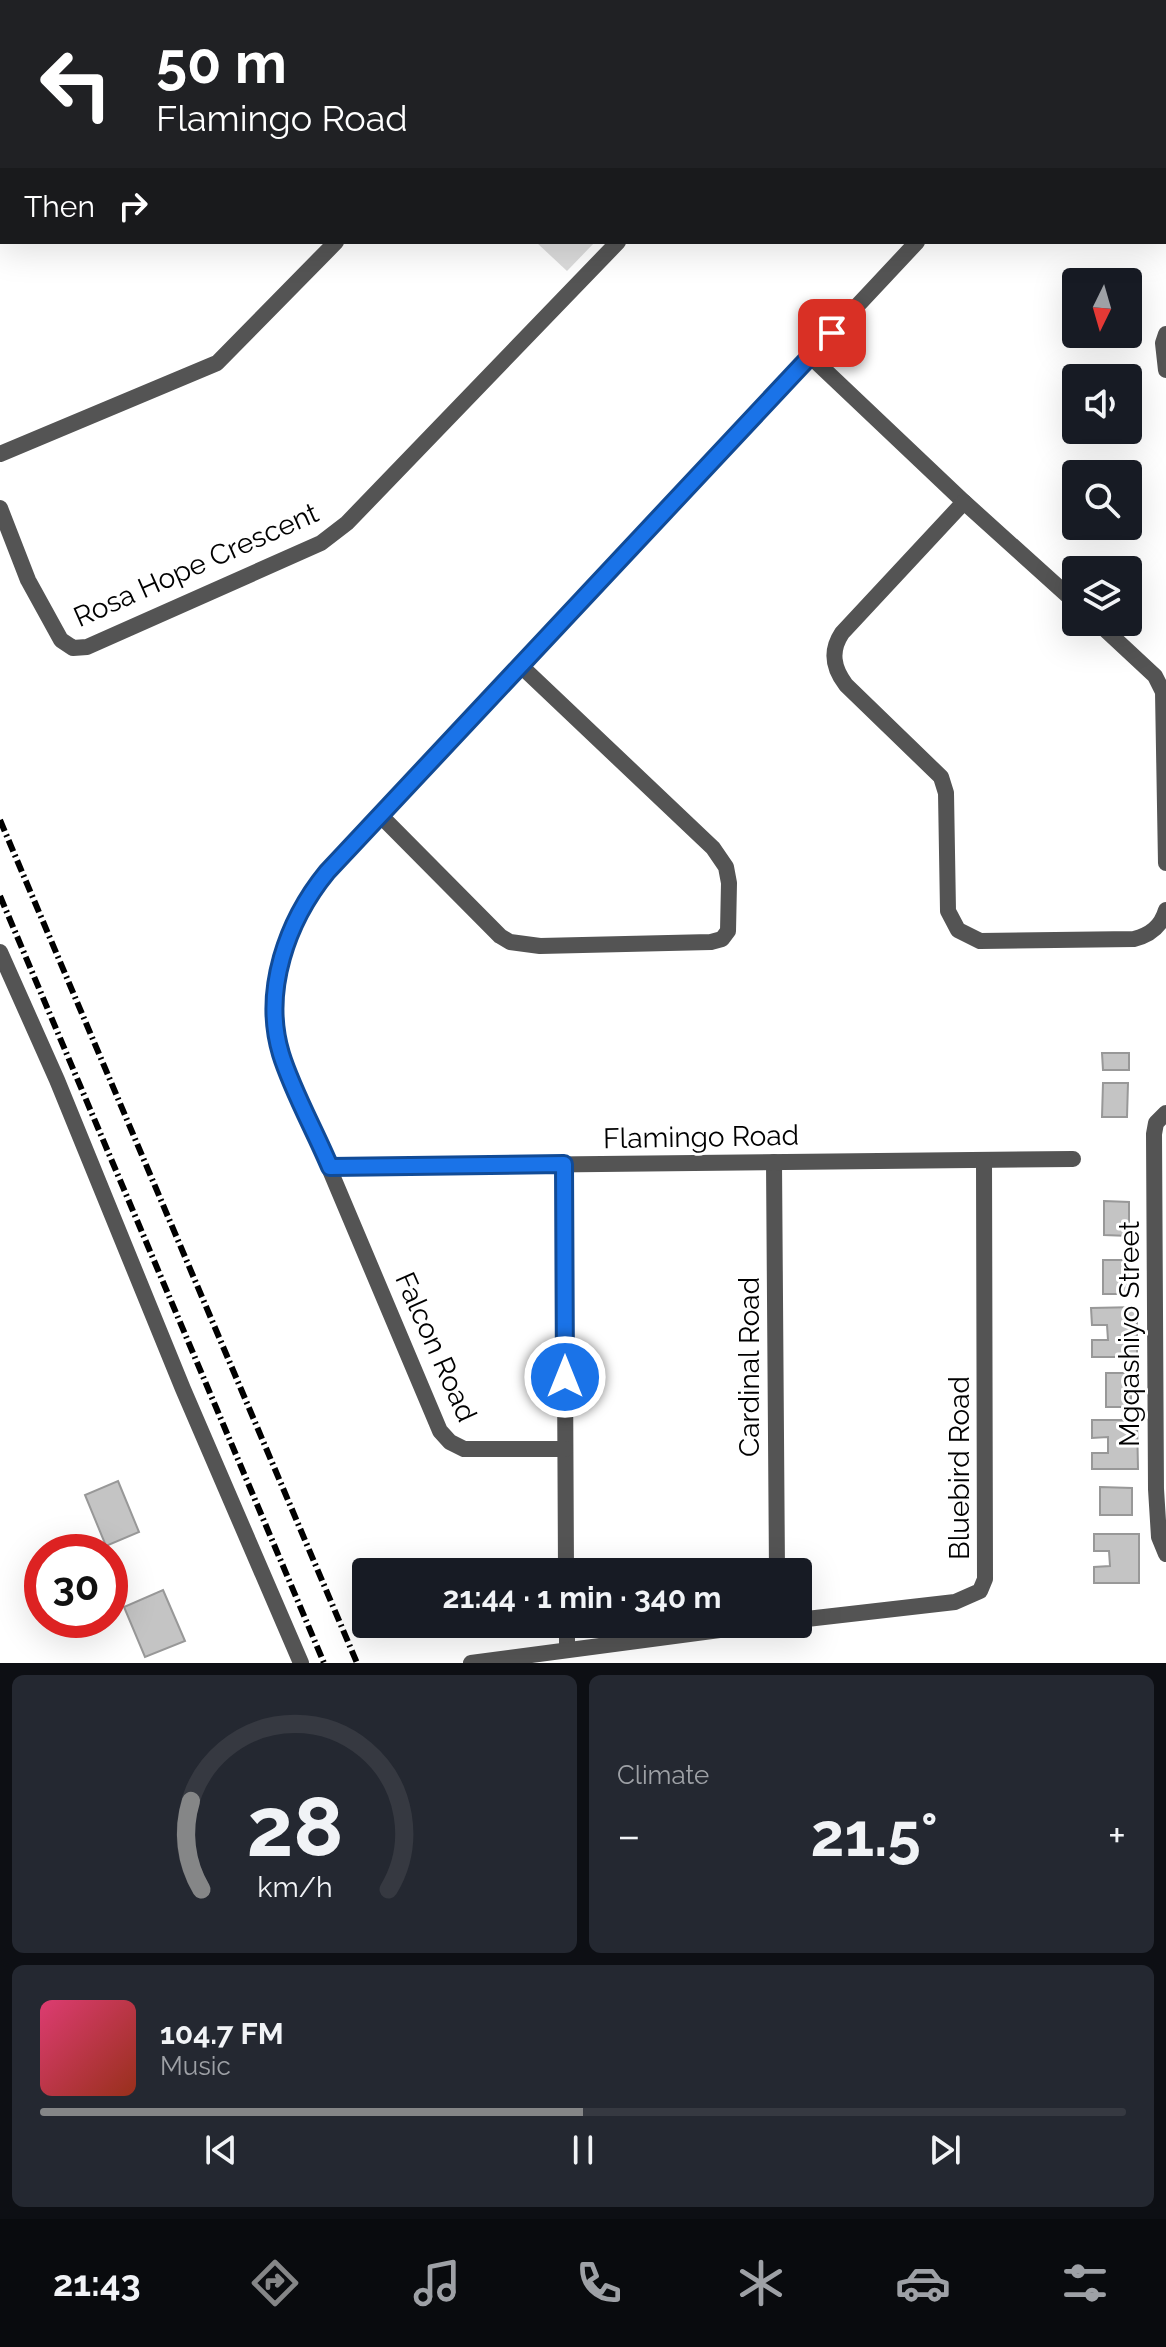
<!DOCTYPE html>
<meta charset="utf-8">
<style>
body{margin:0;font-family:Raleway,sans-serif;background:#242831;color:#f1f3f6;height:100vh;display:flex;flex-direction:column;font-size:30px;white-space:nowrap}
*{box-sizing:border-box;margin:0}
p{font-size:26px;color:#9ea1a6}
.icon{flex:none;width:44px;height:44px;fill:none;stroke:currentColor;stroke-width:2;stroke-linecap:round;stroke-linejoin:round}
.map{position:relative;height:1663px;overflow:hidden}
.sheet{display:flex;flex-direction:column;gap:12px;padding:12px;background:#0d0f14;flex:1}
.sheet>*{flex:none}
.guide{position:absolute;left:0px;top:0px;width:1166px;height:244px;box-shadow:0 8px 32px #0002;background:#202124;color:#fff;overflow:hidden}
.needle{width:52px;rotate:185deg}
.tools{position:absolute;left:1062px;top:268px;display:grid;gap:16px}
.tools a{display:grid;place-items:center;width:80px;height:80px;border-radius:8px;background:#171b24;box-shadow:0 8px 32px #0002;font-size:40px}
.speed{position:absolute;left:24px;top:1534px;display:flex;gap:16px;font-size:40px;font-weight:700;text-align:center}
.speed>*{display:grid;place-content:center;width:104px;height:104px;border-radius:50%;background:#171b24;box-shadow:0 8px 32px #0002;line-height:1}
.speed .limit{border:12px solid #d22;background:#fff;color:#111}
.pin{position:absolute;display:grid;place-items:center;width:68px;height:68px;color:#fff;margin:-34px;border-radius:16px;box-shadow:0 4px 12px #0006}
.me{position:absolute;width:88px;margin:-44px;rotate:0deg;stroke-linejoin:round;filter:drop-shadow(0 0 6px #0008)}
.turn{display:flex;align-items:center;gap:28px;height:168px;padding:0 24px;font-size:36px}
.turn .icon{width:104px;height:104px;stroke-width:2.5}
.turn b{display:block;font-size:56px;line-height:68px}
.then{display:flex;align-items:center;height:76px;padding:0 24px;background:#0003;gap:16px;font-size:30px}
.big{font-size:60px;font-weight:700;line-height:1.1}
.sheet .widget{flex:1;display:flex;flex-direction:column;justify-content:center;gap:12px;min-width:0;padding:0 28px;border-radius:12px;background:#242831}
.sheet .dial{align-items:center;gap:0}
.dial svg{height:208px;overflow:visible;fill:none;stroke:#363941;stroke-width:7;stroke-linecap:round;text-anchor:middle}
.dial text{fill:#f1f3f6;stroke:none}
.song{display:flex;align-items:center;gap:24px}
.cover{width:96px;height:96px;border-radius:12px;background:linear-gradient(135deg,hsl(340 70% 55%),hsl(10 70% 35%))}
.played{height:8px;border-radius:4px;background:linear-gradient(90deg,#858687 50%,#363941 50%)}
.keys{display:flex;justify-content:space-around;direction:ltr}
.heat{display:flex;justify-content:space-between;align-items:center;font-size:44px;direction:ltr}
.sheet .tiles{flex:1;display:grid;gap:12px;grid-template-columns:1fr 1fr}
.widget:last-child{grid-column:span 2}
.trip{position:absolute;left:352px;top:1558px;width:460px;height:80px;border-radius:8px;background:#171b24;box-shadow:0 8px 32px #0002;font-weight:700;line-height:80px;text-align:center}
.dock{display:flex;height:128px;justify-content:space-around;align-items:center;background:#090b0e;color:#9ea1a6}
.dock .icon{width:56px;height:56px}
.dock .on{color:#858687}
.dock b{font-size:36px;color:#f1f3f6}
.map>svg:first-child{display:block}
.green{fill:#dbdbdb}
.building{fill:#c4c4c4;stroke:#989898;stroke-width:2}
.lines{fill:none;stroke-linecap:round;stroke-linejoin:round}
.service{stroke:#545454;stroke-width:16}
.minor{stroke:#545454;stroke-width:16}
.rail{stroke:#000;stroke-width:6;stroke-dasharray:12 4 2 4;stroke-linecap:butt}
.route-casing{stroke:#114b97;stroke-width:20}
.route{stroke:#1a73e8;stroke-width:14}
.labels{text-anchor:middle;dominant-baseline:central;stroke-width:6;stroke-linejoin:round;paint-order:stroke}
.street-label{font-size:28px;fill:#000;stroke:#fff}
</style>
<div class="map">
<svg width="1166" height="1663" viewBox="0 0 1166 1663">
<rect width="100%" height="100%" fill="#fff"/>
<!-- green -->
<path class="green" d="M536,242H595L567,271Z"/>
<!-- building -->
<g class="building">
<path d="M1102,1053H1129V1070H1103Z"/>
<path d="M1103,1083H1128L1127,1117H1102Z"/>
<path d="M1104,1201L1129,1202V1236L1104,1235Z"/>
<rect x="1103" y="1260" width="25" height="34"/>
<path d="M1137,1307V1357H1092V1340H1108L1107,1325H1092L1091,1308Z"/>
<rect x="1106" y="1373" width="25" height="34"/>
<path d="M1092,1420H1137L1138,1469H1092V1453H1108V1437L1092,1438Z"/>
<path d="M118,1481L139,1532L106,1546L85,1495Z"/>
<path d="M1100,1487L1132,1488V1515H1100Z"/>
<path d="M1094,1534H1139V1583H1094V1567L1110,1566L1109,1551H1094Z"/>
<path d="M163,1590L185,1641L145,1657L124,1607Z"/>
</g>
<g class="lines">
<!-- service -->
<path class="service" d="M0,952L57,1080L183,1389L301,1663"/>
<!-- minor -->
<g class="minor">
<path d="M863,0L865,2"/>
<path d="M294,2L296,0"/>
<path d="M849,2L851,0"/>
<path d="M1143,2L1144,0"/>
<path d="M0,231H2"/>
<path d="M1166,334L1163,343L1166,370"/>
<path d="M810,356L964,502"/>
<path d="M0,454L217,363L336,242"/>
<path d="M0,508L28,580L61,640L73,648L87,647L321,543L347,523L618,242"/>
<path d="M1076,603L964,502L842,633C830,651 833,668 846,685L941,777L946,793L948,911L958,930L980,941L1134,939C1150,935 1161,927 1166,910"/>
<path d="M1097,622L1155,676L1163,692L1166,863"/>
<path d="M380,815L500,936L510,942L540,946L711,942L722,939L728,931L729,883L726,867L713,848L520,665"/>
<path d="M1166,1113L1156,1123L1154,1134L1156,1489L1159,1537L1166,1554"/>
<path d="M774,1162L777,1572"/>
<path d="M564,1164L566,1572"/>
<path d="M330,1167L1073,1159"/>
<path d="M565,1449H464L450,1442L440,1431L281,1054C279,1042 275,1029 274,1017C271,965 294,911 327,872L917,242"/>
<path d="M798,1620L955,1602L980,1591L985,1579L984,1160"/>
<path d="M567,1624V1649"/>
<path d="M471,1663L766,1624"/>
</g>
<!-- rail -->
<g class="rail">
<path d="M0,820L357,1663"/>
<path d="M0,896L324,1663"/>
</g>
</g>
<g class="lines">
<!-- route casing -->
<g class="route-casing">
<path id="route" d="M565,1377L564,1164L330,1167C315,1131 292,1090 281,1054C262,991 287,921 327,872L832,333"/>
</g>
<!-- route -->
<use href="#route" class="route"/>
</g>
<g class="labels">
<!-- street labels -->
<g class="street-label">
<text transform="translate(196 565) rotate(-24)">Rosa Hope Crescent</text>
<text transform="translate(701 1137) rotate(-1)">Flamingo Road</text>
<text transform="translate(1129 1334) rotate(-90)">Mgqashiyo Street</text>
<text transform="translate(436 1347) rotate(66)">Falcon Road</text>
<text transform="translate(749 1367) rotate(-90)">Cardinal Road</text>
<text transform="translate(959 1468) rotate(-90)">Bluebird Road</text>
</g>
</g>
</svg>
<div class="tools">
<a><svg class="needle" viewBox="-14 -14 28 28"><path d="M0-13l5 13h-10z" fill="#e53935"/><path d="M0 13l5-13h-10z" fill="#9ea1a6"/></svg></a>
<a><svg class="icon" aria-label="sound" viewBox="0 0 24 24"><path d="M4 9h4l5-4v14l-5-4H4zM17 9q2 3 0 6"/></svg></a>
<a><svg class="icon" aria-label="search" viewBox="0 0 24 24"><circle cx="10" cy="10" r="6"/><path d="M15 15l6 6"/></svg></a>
<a><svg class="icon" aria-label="layers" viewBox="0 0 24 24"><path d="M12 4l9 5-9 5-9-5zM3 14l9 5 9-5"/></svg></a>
</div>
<div class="speed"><div class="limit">30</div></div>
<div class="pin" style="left:832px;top:333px;background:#d93025"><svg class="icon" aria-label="arrive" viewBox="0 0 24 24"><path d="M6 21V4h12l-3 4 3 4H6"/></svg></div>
<svg class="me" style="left:565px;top:1377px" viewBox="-20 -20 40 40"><circle r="17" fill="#1a73e8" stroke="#fff" stroke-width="3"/><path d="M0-11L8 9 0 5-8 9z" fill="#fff"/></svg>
<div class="trip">21:44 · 1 min · 340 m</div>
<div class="guide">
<div class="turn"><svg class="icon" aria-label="left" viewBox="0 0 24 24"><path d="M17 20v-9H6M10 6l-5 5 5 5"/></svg><div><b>50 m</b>Flamingo Road</div></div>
<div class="then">Then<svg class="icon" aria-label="right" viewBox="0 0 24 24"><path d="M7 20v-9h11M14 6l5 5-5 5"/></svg></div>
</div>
</div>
<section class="sheet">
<div class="tiles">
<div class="widget dial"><svg viewBox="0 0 100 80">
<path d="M14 69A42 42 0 1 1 86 69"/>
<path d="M14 69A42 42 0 0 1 10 35" stroke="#858687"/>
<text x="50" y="56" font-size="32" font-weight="700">28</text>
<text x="50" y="72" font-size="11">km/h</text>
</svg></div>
<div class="widget"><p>Climate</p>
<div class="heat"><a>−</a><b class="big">21.5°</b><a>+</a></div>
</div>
<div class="widget">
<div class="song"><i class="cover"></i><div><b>104.7 FM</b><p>Music</p></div></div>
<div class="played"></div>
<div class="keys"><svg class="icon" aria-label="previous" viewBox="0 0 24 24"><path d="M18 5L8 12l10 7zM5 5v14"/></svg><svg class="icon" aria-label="pause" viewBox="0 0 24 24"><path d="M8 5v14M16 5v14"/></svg><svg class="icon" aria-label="next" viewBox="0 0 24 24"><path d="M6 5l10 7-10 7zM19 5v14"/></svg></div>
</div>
</div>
</section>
<nav class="dock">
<b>21:43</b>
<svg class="icon on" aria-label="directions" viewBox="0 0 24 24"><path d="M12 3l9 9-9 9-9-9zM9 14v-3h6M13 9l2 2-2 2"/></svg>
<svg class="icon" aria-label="music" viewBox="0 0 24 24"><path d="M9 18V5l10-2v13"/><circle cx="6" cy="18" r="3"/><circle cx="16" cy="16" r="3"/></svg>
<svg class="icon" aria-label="phone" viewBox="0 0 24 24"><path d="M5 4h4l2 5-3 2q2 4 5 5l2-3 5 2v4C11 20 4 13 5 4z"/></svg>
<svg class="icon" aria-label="climate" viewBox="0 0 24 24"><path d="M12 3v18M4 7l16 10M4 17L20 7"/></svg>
<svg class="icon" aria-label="car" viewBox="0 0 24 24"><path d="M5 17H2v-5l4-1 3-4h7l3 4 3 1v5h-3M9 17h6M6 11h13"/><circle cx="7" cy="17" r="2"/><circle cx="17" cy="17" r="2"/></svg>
<svg class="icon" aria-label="filters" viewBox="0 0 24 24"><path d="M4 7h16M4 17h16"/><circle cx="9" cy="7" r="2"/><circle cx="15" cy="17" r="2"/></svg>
</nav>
